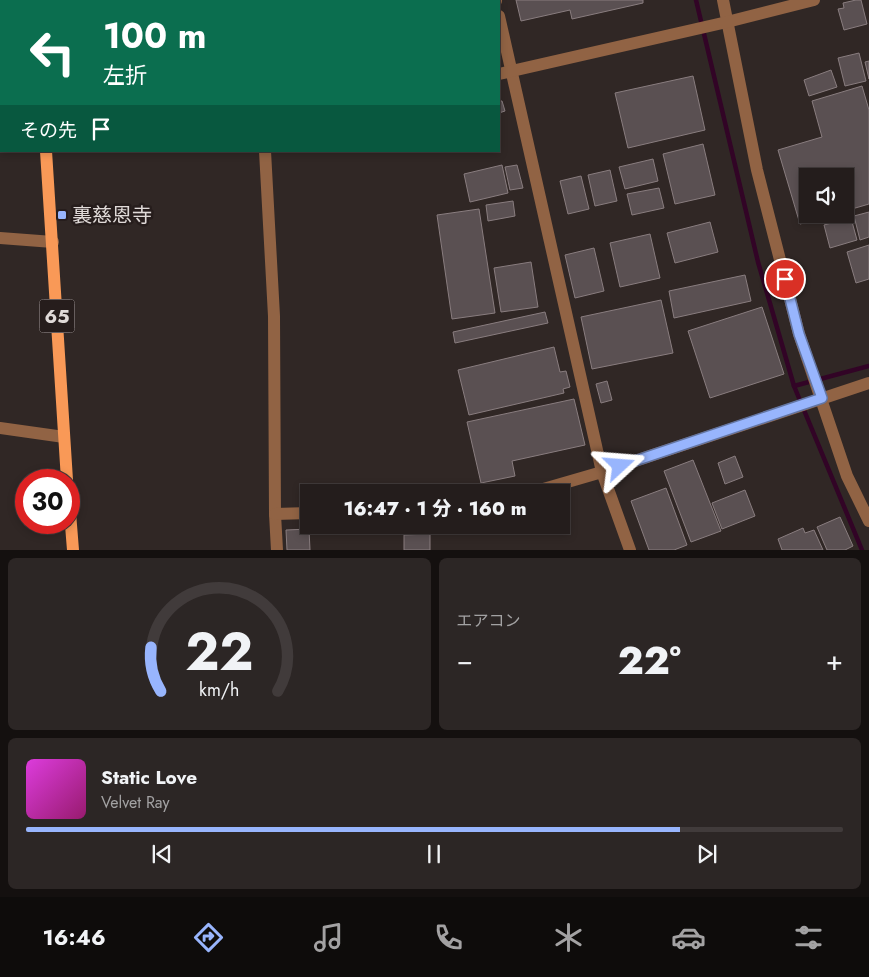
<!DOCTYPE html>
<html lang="ja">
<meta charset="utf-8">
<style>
body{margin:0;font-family:Jost,"Noto Sans JP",sans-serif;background:#2c2625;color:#f1f3f6;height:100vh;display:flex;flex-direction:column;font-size:19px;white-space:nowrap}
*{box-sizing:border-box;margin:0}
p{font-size:16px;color:#a3a2a3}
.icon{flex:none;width:28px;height:28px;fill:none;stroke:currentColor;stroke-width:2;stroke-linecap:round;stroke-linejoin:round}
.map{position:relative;height:550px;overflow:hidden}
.drawer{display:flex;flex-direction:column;gap:8px;padding:8px;background:#14100f;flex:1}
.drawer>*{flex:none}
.banner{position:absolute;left:0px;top:0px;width:500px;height:152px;box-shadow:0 2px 8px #0003,0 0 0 1px #413b3b;background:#0b6e4f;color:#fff;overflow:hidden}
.tools{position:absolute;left:799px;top:168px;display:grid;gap:10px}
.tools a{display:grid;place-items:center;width:55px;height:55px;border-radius:0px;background:#241d1c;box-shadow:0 2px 8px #0003,0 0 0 1px #413b3b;font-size:25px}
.speed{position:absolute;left:15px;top:469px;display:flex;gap:10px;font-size:25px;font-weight:700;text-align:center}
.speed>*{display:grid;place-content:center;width:65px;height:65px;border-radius:50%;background:#241d1c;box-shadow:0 2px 8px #0003,0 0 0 1px #413b3b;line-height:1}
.speed .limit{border:8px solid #d22;background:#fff;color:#111}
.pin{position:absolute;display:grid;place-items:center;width:42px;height:42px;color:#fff;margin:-21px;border:2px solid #fff;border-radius:50%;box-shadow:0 1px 5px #0007}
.me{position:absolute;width:55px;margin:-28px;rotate:71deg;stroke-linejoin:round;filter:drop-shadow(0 0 4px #0008)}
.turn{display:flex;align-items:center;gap:18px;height:105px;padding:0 20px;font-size:22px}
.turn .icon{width:65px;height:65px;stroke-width:2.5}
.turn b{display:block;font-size:35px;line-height:42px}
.then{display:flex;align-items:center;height:48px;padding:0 20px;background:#0003;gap:10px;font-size:19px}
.big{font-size:38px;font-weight:800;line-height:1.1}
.drawer .card{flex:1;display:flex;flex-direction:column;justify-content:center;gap:8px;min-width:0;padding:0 18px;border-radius:8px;background:#2c2625}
.drawer .dial{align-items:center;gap:0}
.dial svg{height:130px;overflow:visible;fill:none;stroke:#413b3b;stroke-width:7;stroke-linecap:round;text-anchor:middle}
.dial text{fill:#f1f3f6;stroke:none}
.song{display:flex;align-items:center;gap:15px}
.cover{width:60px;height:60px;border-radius:8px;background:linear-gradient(135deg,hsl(300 70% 55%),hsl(320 70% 35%))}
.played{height:5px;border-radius:2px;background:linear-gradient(90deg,#98b5fd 80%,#413b3b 80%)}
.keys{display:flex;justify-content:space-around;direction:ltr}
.heat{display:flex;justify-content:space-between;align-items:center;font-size:28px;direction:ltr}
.drawer .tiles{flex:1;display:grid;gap:8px;grid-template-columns:1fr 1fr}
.card:last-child{grid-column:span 2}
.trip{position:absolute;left:300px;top:484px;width:270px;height:50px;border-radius:0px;background:#241d1c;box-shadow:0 2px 8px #0003,0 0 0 1px #413b3b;font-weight:800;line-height:50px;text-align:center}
.dock{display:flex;height:80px;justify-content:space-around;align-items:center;background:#0e0c0b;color:#a3a2a3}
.dock .icon{width:35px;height:35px}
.dock .on{color:#98b5fd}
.dock b{font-size:22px;color:#f1f3f6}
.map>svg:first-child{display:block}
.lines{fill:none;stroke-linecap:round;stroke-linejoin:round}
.stream{stroke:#320426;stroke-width:4.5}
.building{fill:#5a5052;stroke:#897d7f}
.minor{stroke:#916344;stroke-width:12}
.major{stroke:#f99957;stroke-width:12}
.route-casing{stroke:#6376a4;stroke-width:12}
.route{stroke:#98b5fd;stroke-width:9}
.poi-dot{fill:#98b5fd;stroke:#261d1c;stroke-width:2}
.labels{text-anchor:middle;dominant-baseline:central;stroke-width:5;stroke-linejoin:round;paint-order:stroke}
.shield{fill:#261d1c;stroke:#a8a1a0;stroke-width:1}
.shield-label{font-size:19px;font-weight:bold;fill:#e0dad8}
.poi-label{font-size:20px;fill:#e0dad8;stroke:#261d1c;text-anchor:start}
</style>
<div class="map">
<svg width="869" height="550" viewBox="0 0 869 550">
<rect width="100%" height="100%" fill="#302725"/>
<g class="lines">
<!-- stream -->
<g class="stream">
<path d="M696,0L758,262L794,386L862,550"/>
<path d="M794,386L869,366"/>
</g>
</g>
<!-- building -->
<g class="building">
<path d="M516,0H643V3L572,19L570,10L521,21Z"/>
<path d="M856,0H861L867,24L844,30L838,9L844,8L843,3Z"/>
<path d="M859,53L866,81L845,86L838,58Z"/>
<path d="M869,61V79L865,62Z"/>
<path d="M831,70L837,87L809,96L804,80Z"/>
<path d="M693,76L705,130L628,148L615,93Z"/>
<path d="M862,86L869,110V204L845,211V176H808V214H836L800,224L778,150L822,137L812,101Z"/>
<path d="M499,101H502L505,111L499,113Z"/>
<path d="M703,144L715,195L675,204L663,154Z"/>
<path d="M653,159L658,181L625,189L619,167Z"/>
<path d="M502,165L508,193L470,202L464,174Z"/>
<path d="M517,165L523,188L510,190L505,167Z"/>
<path d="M610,170L617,201L595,206L588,175Z"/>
<path d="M581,176L589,209L568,214L560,181Z"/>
<path d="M659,188L664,208L632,215L627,194Z"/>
<path d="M513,201L515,216L488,221L486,205Z"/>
<path d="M479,209L495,313L452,319L437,215Z"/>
<path d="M869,212V237L860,240L854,216Z"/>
<path d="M851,218L857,240L830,248L824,225Z"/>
<path d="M710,222L718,252L675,263L667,233Z"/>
<path d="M650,234L660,278L620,287L610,243Z"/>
<path d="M869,245V279L856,283L847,252Z"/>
<path d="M594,248L604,291L575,298L565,255Z"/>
<path d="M531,262L538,307L501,312L494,268Z"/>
<path d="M745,275L751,301L674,318L669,291Z"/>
<path d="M661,300L673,353L592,369L581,317Z"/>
<path d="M762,307L784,374L710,398L688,331Z"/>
<path d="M545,312L548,323L455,343L453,332Z"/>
<path d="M554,347L560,372L566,371L570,387L563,389L564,393L469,415L458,370Z"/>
<path d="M607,381L612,400L601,403L596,384Z"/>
<path d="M574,399L585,445L512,461L515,476L481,483L467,422Z"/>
<path d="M735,456L743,477L725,484L718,463Z"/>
<path d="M693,460L721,531L691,542L664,471Z"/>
<path d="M666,488L687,545L674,550H649L631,501Z"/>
<path d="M745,490L755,516L722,529L712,503Z"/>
<path d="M840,517L853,546L845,550H827L817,527Z"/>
<path d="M803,528L805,533L814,530L823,550H782L778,539Z"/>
<path d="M309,529L310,550H287L286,530Z"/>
<path d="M430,534V550H404V535Z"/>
</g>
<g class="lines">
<!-- minor -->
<g class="minor">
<path d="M253,0V1"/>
<path d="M496,0V1"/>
<path d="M723,0L757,170L799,334L847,476L869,521"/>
<path d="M499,16L602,472L630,550"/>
<path d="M0,63H1"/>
<path d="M499,74L727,22L814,0"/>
<path d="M265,151L274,316L275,514L277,550"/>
<path d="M0,238L53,242"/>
<path d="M0,428L64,437"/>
<path d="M533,492L602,472L869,383"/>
<path d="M275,514L309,513"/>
</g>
<!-- major -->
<g class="major">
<path d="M31,0L32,1"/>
<path d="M46,151L67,480"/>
<path d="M69,500L73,550"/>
</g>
</g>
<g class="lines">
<!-- route casing -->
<g class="route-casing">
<path id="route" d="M620,466L822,398L799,334L785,279"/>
</g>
<!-- route -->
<use href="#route" class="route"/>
</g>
<!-- markers -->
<rect class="poi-dot" x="57" y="210" width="10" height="10" rx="2.5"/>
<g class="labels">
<!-- shield labels -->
<rect class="shield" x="39.5" y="299.5" width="35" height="33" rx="4"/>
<g class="shield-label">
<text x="57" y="316">65</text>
</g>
<!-- poi labels -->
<g class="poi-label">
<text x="72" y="215">裏慈恩寺</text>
</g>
</g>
</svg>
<div class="tools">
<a><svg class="icon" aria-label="sound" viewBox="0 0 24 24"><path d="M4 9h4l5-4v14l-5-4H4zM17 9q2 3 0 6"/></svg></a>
</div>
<div class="speed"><div class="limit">30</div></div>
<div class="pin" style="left:785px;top:279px;background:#d93025"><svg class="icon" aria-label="arrive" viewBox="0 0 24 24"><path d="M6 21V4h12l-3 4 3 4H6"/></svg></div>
<svg class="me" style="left:620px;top:466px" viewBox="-20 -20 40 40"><path d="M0-17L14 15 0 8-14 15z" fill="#98b5fd" stroke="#fff" stroke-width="4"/></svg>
<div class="trip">16:47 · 1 分 · 160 m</div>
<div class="banner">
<div class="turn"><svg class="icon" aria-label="left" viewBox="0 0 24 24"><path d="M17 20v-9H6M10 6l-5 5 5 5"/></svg><div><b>100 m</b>左折</div></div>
<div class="then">その先<svg class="icon" aria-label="arrive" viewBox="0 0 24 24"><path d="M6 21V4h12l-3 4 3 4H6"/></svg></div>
</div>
</div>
<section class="drawer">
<div class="tiles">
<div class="card dial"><svg viewBox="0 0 100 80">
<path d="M14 69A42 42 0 1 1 86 69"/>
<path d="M14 69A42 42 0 0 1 8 42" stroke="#98b5fd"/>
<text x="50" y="56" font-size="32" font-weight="700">22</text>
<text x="50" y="72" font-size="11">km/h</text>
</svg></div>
<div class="card"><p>エアコン</p>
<div class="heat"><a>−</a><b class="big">22°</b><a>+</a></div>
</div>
<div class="card">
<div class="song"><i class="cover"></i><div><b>Static Love</b><p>Velvet Ray</p></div></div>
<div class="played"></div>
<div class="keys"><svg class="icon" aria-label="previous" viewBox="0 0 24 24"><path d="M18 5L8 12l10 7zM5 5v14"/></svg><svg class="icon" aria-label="pause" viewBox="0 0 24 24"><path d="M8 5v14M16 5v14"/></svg><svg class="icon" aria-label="next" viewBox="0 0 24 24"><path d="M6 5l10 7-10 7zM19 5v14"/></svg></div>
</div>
</div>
</section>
<nav class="dock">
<b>16:46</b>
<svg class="icon on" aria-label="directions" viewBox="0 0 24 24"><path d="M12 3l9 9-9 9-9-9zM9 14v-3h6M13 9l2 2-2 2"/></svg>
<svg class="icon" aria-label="music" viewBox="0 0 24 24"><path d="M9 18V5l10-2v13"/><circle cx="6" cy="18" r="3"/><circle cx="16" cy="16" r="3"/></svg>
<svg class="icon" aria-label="phone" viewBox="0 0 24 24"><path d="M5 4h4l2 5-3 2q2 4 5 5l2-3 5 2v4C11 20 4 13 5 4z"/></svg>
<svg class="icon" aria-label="climate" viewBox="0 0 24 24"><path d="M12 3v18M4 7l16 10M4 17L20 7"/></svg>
<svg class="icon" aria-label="car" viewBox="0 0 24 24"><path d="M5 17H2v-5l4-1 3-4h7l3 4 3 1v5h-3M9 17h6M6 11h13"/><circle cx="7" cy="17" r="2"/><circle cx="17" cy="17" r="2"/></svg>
<svg class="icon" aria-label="filters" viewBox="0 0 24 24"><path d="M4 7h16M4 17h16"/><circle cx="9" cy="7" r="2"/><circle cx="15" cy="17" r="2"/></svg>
</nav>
